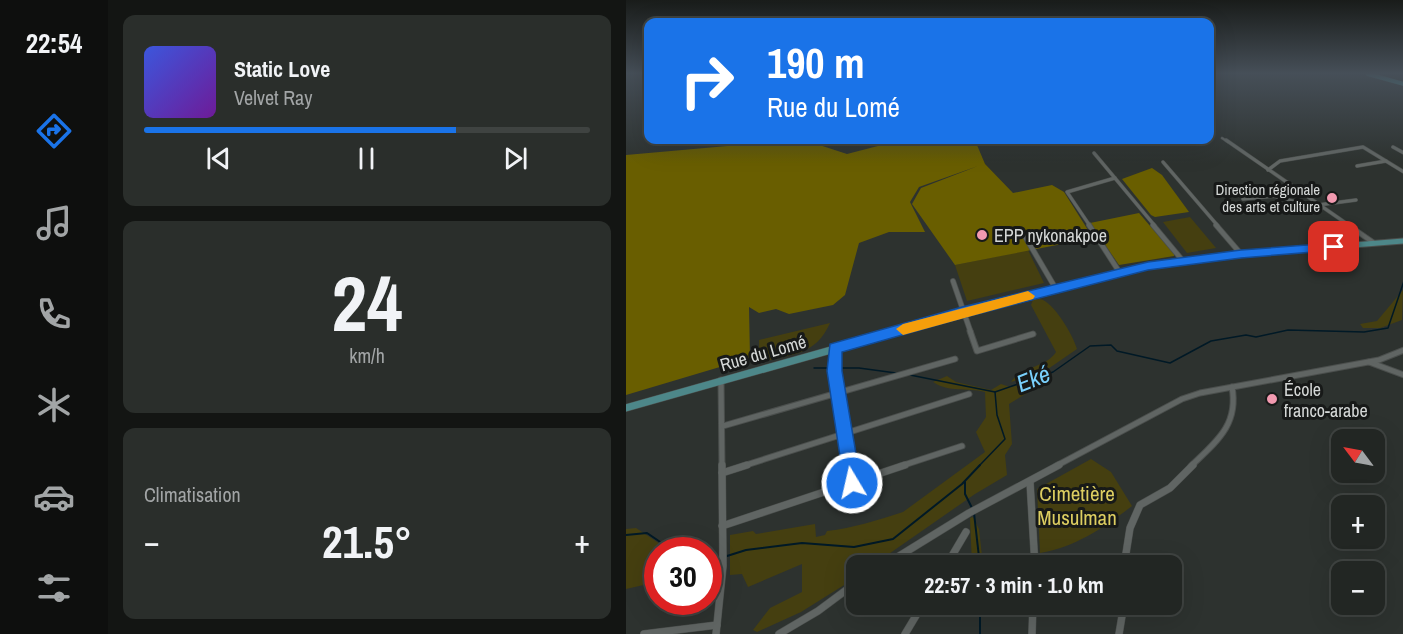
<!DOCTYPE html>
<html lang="fr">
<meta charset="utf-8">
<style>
body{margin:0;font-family:"Archivo Narrow",sans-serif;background:#2a2e2b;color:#f1f3f6;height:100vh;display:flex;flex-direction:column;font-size:22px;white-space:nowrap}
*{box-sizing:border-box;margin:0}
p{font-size:20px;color:#a2a5a6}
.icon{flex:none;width:33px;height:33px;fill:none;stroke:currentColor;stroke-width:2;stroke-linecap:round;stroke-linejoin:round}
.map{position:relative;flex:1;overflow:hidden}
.details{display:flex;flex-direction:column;gap:15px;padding:15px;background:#131513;width:518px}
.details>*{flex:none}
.hud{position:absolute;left:18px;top:18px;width:570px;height:126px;border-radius:12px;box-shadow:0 6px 24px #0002,0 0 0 2px #3f4341;background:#1a73e8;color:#fff;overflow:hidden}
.needle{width:39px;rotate:302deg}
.controls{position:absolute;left:705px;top:429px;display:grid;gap:12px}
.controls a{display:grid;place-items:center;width:54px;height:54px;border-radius:12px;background:#222623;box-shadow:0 6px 24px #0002,0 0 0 2px #3f4341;font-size:30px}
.speed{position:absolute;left:18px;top:537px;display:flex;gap:12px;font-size:30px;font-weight:700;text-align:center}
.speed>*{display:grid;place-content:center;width:78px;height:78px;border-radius:50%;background:#222623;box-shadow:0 6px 24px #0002,0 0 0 2px #3f4341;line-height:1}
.speed .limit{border:9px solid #d22;background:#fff;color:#111}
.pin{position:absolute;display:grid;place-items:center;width:51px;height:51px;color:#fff;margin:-26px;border-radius:12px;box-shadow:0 3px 9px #0006}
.me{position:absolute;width:66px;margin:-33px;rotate:351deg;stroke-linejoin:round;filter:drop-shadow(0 0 4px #0008)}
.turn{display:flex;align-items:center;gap:21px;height:126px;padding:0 24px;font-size:27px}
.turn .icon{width:78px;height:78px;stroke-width:2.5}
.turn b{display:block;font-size:42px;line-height:51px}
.big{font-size:45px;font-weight:800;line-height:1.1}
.details .widget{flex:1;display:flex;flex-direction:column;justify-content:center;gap:9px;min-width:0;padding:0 21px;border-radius:12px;background:#2a2e2b}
.details .dial{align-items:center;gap:0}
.dial b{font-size:78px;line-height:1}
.song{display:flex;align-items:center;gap:18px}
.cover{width:72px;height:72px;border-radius:9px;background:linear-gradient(135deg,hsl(230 70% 55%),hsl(280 70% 35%))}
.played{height:6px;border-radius:3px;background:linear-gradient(90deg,#1a73e8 70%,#3f4341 70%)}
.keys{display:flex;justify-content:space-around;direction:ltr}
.heat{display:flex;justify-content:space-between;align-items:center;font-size:33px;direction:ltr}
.trip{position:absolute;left:220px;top:555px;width:336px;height:60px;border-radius:12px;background:#222623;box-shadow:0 6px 24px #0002,0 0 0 2px #3f4341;font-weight:800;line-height:60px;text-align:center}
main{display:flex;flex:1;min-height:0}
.menu{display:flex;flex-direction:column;width:108px;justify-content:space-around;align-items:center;background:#0e0f0e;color:#a2a5a6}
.menu .icon{width:42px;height:42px}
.menu .active{color:#1a73e8}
.menu b{font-size:27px;color:#f1f3f6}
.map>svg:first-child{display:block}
.green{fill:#453f10}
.forest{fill:#695e00}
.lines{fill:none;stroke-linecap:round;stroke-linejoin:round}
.stream-far1{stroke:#001926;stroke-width:1.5}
.stream{stroke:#001926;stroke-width:2}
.minor-far4-casing{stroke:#4b4f4d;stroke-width:3}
.minor-far3-casing{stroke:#4b4f4d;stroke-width:4}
.minor-far2-casing{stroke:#4b4f4d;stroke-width:6}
.minor-far1-casing{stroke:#4b4f4d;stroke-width:7}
.minor-casing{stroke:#4b4f4d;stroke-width:8}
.major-far1-casing{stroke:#4b4f4d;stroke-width:7}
.major-casing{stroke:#4b4f4d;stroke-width:8}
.highway-casing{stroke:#4b4f4d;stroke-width:4.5}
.minor-far4{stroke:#606563;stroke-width:2}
.minor-far3{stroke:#606563;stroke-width:3}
.minor-far2{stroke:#606563;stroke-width:4.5}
.minor-far1{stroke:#606563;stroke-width:5}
.minor{stroke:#606563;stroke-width:7}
.major-far1{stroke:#4d8789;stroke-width:5}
.major{stroke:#4d8789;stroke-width:7}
.highway{stroke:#409ea3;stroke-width:4}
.route{fill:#1a73e8;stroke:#114b97;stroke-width:1.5}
.slow{fill:#f59e0b}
.poi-dot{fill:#f29ab0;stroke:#171918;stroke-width:2}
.labels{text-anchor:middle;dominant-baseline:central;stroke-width:6;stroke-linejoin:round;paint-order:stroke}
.far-poi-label{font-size:15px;fill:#d5d8d7;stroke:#171918;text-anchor:end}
.poi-label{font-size:18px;fill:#d5d8d7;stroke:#171918;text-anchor:start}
.street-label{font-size:18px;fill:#d5d8d7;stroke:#171918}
.near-park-label{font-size:21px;fill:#ddce61;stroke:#171918}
.near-water-label{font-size:24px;font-style:italic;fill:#79d0fc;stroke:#171918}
</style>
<main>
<nav class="menu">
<b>22:54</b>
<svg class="icon active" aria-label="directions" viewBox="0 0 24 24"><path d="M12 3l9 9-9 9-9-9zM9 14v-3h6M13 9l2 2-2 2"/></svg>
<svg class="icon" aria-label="music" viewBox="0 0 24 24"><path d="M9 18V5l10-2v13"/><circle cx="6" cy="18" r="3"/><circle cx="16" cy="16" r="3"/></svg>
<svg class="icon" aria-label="phone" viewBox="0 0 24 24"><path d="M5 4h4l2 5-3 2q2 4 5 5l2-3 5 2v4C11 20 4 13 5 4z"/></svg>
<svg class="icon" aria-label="climate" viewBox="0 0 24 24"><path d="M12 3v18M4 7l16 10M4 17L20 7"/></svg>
<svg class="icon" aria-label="car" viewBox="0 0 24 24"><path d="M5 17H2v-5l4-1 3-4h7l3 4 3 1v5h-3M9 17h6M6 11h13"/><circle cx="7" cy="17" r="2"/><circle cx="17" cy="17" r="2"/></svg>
<svg class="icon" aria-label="filters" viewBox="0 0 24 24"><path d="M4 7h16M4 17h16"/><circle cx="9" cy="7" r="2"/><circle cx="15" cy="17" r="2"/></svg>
</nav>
<section class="details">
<div class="widget">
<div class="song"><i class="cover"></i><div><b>Static Love</b><p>Velvet Ray</p></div></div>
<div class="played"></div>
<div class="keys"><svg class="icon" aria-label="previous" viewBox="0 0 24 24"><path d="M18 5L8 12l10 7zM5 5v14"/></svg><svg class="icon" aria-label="pause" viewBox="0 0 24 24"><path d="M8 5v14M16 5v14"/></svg><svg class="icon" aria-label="next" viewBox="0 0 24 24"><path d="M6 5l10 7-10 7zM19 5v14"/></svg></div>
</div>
<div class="widget dial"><b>24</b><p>km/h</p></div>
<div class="widget"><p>Climatisation</p>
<div class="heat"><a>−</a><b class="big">21.5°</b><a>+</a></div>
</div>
</section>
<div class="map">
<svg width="778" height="634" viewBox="0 0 778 634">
<rect width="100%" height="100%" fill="#2d322f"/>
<!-- green -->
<g class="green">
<path d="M564,217L590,248L561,253L537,222Z"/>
<path d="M402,250L418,283L341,301L329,265Z"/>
<path d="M777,290L776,320L754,328H737L734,324L751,321Z"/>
<path d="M414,299C427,301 447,335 451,349L419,371L385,382C395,366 420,368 430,352L405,305L407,300Z"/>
<path d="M204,323C190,355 167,354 136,362L133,360V340Z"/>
<path d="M321,376L330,382L365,390L375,384L384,387L400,384L401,393L383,404L386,444L379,455L381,475L349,494L247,565L231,566V577L175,612L131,632L127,630L144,608L176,592V564L122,587L116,574L104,575V535L127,531L130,534L189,524L190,537L199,535L201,531C227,528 252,520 277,512L359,452L350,432L360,417L359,392C341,387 323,393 307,382Z"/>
<path d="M465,459L485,472L506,506C477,528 450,547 414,553L411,489Z"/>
<path d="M347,517L353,529L357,565H346L344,518Z"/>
<path d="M10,528L43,550H32L31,582L0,589V529Z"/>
</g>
<!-- forest -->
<g class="forest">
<path d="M170,140H178L221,154L275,140L351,145L359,164L387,193L426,185L438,192L467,238L329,265L286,204L295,188L352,166L293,187L284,202L299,232H263L233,243L219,295L207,305L163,314L150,309L133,313L123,307L124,358L0,395V155Z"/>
<path d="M526,168L536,175L563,212L529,217L525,215L496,179Z"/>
<path d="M513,213L548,254V256L493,265L464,223Z"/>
</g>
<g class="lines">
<!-- stream-far1 -->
<g class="stream-far1">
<path d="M188,368H233L270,373"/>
<path d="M284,375L369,392"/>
<path d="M353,466L379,439L371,415L369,392L427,372L464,346L485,345L491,351L544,363L585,341L620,335L630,337L662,330L738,332L762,328L778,281"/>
</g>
<!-- stream -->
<g class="stream">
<path d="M339,482V494L346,508"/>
<path d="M348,513L354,566"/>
<path d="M0,535L21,533L46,550"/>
<path d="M101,556L120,550L176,543L228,547L267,539L336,484L354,465"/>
<path d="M82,558L93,559"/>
<path d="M354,604V634"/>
</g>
<!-- minor-far4 casing -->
<g class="minor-far4-casing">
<path id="minor-far4" d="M596,138L602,142"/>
</g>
<!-- minor-far3 casing -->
<g class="minor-far3-casing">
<g id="minor-far3">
<path d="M600,140L724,226"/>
<path d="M767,147L778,153"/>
<path d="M468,153L529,226"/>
<path d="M537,162L592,226"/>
<path d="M731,166L760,161"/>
<path d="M642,170L654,161L737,147L778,172"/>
<path d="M617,199L648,196L695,209"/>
<path d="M692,205L730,200"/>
<path d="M464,226L441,192L489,178"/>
</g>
</g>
<!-- minor-far2 casing -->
<g class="minor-far2-casing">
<g id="minor-far2">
<path d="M463,225L494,273"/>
<path d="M527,225L557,261"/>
<path d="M590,225L615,254"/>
<path d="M722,225L748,243"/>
<path d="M400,238L430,289"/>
<path d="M327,281L345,333"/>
</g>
</g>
<!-- minor-far1 casing -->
<g class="minor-far1-casing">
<g id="minor-far1">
<path d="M344,331L351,351L407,334"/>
<path d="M209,348V371L223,466"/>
<path d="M743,362L778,375"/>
<path d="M95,380L96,466"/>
<path d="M97,426L329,359"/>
<path d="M117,466L343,394"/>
<path d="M275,466L336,446"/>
<path d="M430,466L556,399L574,393L753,360L778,350"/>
<path d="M565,466C590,442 613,425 606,387"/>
</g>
</g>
<!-- minor casing -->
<g class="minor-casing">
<g id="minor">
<path d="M223,465L226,483"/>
<path d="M96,473L121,465"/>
<path d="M404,482L409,566"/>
<path d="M96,526L279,465"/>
<path d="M257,566L343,513L433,465"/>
<path d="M320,566L340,532"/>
<path d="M498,566L504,528L514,505L544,488L567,465"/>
<path d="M18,634L91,625"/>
<path d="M90,634L97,566L96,465"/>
<path d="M153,634L192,611L231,582"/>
<path d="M279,634L297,604"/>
<path d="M406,634L407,604"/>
<path d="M493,634L498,604"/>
</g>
</g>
<!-- major-far1 casing -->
<g class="major-far1-casing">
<path id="major-far1" d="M266,333L522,266L615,254L778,241"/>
</g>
<!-- major casing -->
<g class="major-casing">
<path id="major" d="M0,408L272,331"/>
</g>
<!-- highway casing -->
<g class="highway-casing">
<path id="highway" d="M742,74L778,84"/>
</g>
<!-- minor-far4 -->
<use href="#minor-far4" class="minor-far4"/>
<!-- minor-far3 -->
<use href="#minor-far3" class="minor-far3"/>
<!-- minor-far2 -->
<use href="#minor-far2" class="minor-far2"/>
<!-- minor-far1 -->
<use href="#minor-far1" class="minor-far1"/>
<!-- minor -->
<use href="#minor" class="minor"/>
<!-- major-far1 -->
<use href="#major-far1" class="major-far1"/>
<!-- major -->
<use href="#major" class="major"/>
<!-- highway -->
<use href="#highway" class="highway"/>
</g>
<!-- sky -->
<linearGradient id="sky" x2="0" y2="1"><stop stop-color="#191c1a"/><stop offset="0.45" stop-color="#464f58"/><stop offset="1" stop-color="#464f58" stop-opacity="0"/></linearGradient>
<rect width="778" height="163" fill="url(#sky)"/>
<!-- route -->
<path class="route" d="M708,243L712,244V250L615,258L522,270L336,318L216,352V371L235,483L232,489L226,492L219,489L201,371L204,344L336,307L522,262L615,250Z"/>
<!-- slow -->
<path class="slow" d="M402,291L409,296L407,299L277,335L270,329L277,324Z"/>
<!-- markers -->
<g class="poi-dot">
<circle cx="706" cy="198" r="6"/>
<circle cx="356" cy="235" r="6"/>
<circle cx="646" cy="399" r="6"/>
</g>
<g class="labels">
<!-- far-poi labels -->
<g class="far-poi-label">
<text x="694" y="189">Direction régionale<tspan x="694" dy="17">des arts et culture</tspan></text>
</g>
<!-- poi labels -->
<g class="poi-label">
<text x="368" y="235">EPP nykonakpoe</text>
<text x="658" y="389">École<tspan x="658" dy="21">franco-arabe</tspan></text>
</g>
<!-- street labels -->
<g class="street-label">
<text transform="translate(137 353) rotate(-16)">Rue du Lomé</text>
</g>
<!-- near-park labels -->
<g class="near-park-label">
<text x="451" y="493">Cimetière<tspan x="451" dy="24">Musulman</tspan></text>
</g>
<!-- near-water labels -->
<g class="near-water-label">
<text transform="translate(407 378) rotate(-21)">Eké</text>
</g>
</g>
</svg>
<div class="controls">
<a><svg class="needle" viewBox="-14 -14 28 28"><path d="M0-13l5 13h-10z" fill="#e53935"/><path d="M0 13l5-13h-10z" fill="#a2a5a6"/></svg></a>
<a>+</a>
<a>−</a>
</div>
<div class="speed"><div class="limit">30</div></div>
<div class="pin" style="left:708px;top:247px;background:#d93025"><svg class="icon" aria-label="arrive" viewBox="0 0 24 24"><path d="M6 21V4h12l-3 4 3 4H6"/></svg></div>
<svg class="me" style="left:226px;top:483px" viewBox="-20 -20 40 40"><circle r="17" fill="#1a73e8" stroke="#fff" stroke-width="3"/><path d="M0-11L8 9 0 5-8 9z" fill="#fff"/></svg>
<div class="trip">22:57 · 3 min · 1.0 km</div>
<div class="hud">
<div class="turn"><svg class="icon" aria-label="right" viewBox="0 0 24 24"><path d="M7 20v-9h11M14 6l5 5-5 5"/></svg><div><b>190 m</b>Rue du Lomé</div></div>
</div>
</div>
</main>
